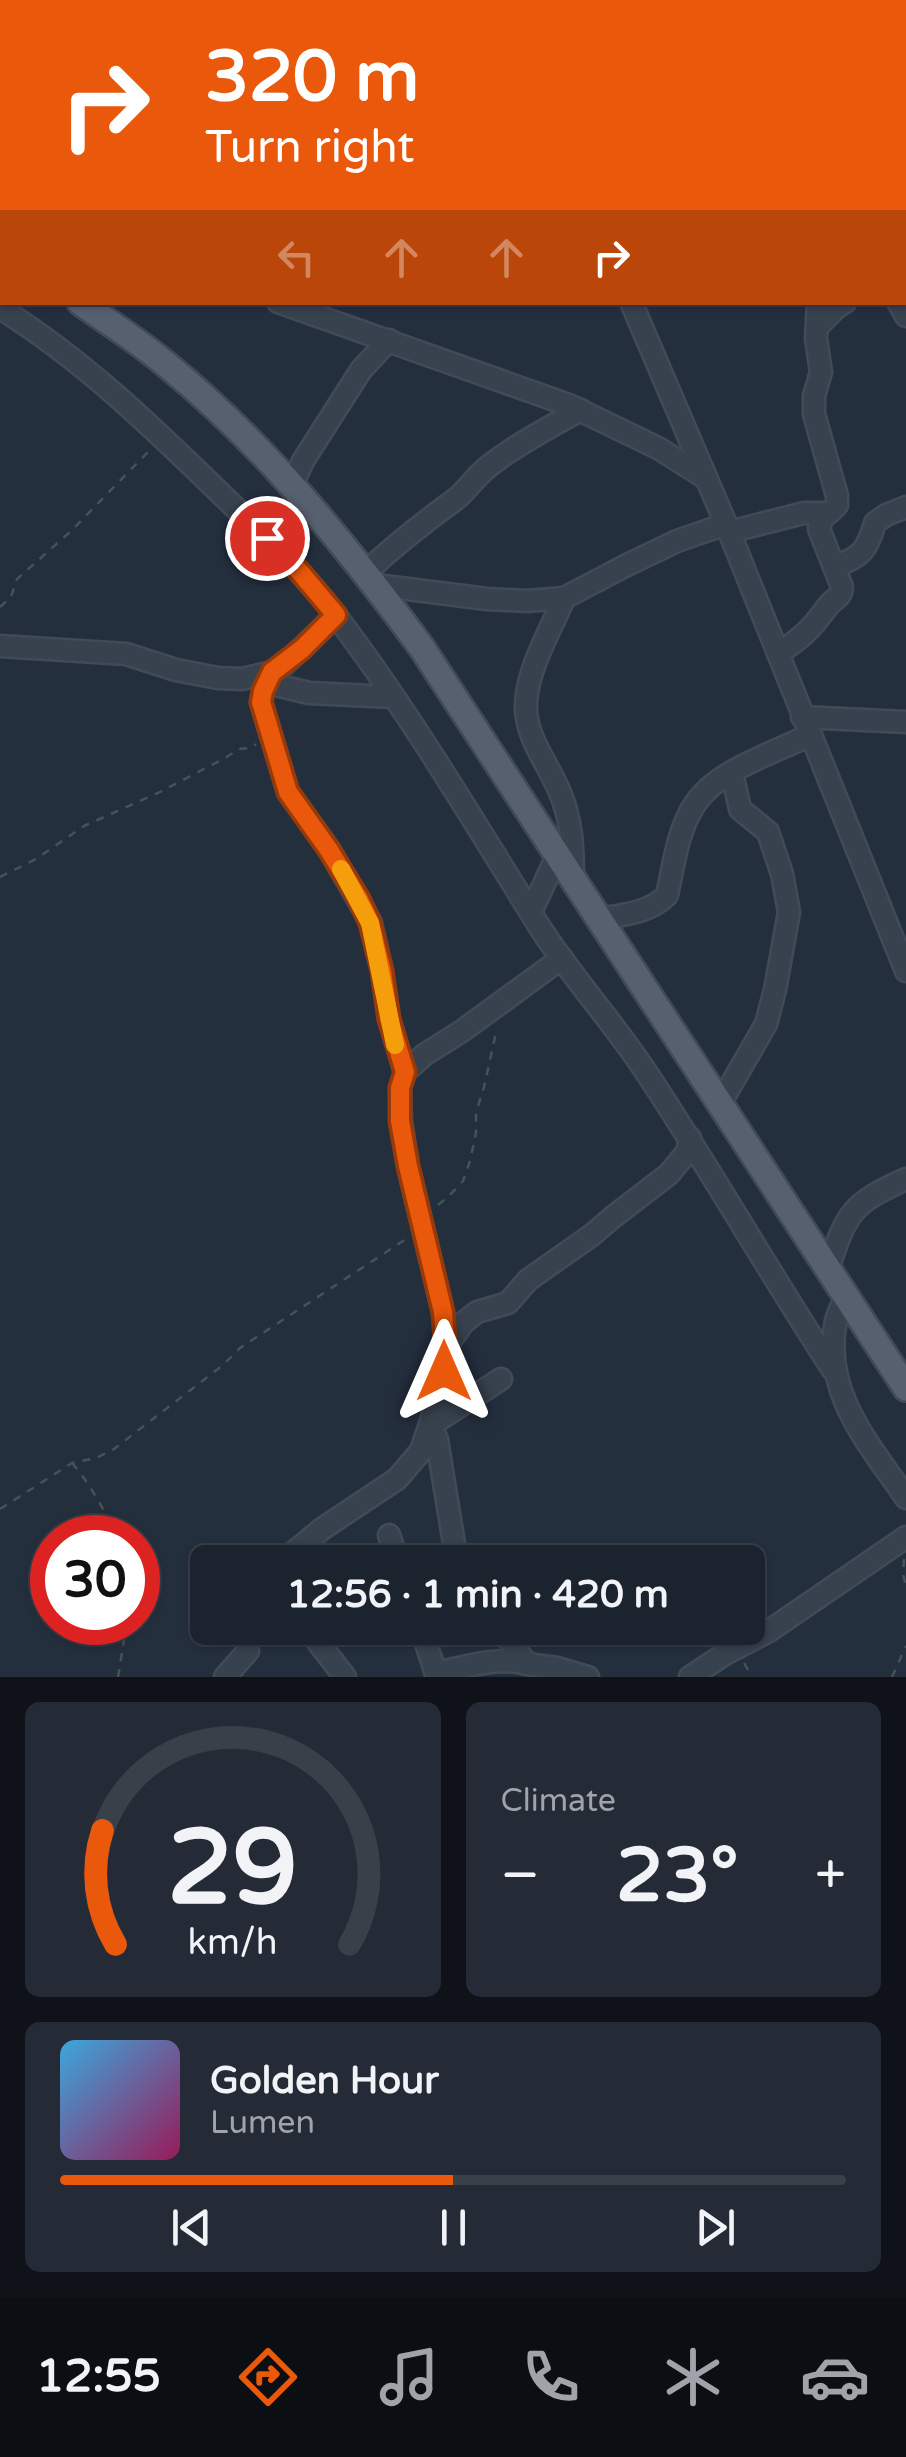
<!DOCTYPE html>
<meta charset="utf-8">
<style>
body{margin:0;font-family:"Varela Round",sans-serif;background:#242b36;color:#f1f3f6;height:100vh;display:flex;flex-direction:column;font-size:38px;white-space:nowrap}
*{box-sizing:border-box;margin:0}
p{font-size:32px;color:#a0a4aa}
.icon{flex:none;width:55px;height:55px;fill:none;stroke:currentColor;stroke-width:2;stroke-linecap:round;stroke-linejoin:round}
.map{position:relative;height:1677px;overflow:hidden}
.drawer{display:flex;flex-direction:column;gap:25px;padding:25px;background:#0f1319;flex:1}
.drawer>*{flex:none}
.hud{position:absolute;left:0px;top:0px;width:908px;height:305px;box-shadow:0 2px 8px #0004,0 0 0 2px #39404a;background:#ea580c;color:#fff;overflow:hidden}
.speed{position:absolute;left:30px;top:1515px;display:flex;gap:20px;font-size:50px;font-weight:700;text-align:center}
.speed>*{display:grid;place-content:center;width:130px;height:130px;border-radius:50%;background:#1b232e;box-shadow:0 2px 8px #0004,0 0 0 2px #39404a;line-height:1}
.speed .limit{border:15px solid #d22;background:#fff;color:#111}
.pin{position:absolute;display:grid;place-items:center;width:85px;height:85px;color:#fff;margin:-42px;border:5px solid #fff;border-radius:50%;box-shadow:0 2px 10px #0007}
.me{position:absolute;width:110px;margin:-55px;rotate:0deg;stroke-linejoin:round;filter:drop-shadow(0 0 8px #0008)}
.turn{display:flex;align-items:center;gap:35px;height:210px;padding:0 40px;font-size:45px}
.turn .icon{width:130px;height:130px;stroke-width:2.5}
.turn b{display:block;font-size:70px;line-height:85px}
.lanes{display:flex;align-items:center;height:95px;padding:0 40px;background:#0003;justify-content:center;gap:50px;direction:ltr}
.lanes .off{opacity:.35}
.big{font-size:75px;font-weight:700;line-height:1.1}
.drawer .tile{flex:1;display:flex;flex-direction:column;justify-content:center;gap:15px;min-width:0;padding:0 35px;border-radius:15px;background:#242b36}
.drawer .dial{align-items:center;gap:0}
.dial svg{height:260px;overflow:visible;fill:none;stroke:#39404a;stroke-width:7;stroke-linecap:round;text-anchor:middle}
.dial text{fill:#f1f3f6;stroke:none}
.song{display:flex;align-items:center;gap:30px}
.cover{width:120px;height:120px;border-radius:15px;background:linear-gradient(135deg,hsl(200 70% 55%),hsl(330 70% 35%))}
.played{height:10px;border-radius:5px;background:linear-gradient(90deg,#ea580c 50%,#39404a 50%)}
.keys{display:flex;justify-content:space-around;direction:ltr}
.heat{display:flex;justify-content:space-between;align-items:center;font-size:55px;direction:ltr}
.drawer .tiles{flex:1;display:grid;gap:25px;grid-template-columns:1fr 1fr}
.tile:last-child{grid-column:span 2}
.trip{position:absolute;left:190px;top:1545px;width:575px;height:100px;border-radius:15px;background:#1b232e;box-shadow:0 2px 8px #0004,0 0 0 2px #39404a;font-weight:700;line-height:100px;text-align:center}
.tabs{display:flex;height:160px;justify-content:space-around;align-items:center;background:#0b0e12;color:#a0a4aa}
.tabs .icon{width:70px;height:70px}
.tabs .active{color:#ea580c}
.tabs b{font-size:45px;color:#f1f3f6}
.map>svg:first-child{display:block}
.lines{fill:none;stroke-linecap:round;stroke-linejoin:round}
.minor-casing{stroke:#414a57;stroke-width:25}
.major-casing{stroke:#414a57;stroke-width:30}
.path{stroke:#3f5557;stroke-width:2.5;stroke-dasharray:8 8;stroke-linecap:butt}
.minor{stroke:#38414e;stroke-width:20}
.major{stroke:#56606e;stroke-width:25}
.route-casing{stroke:#983908;stroke-width:25}
.route{stroke:#ea580c;stroke-width:18}
.slow{stroke:#f59e0b;stroke-width:18}
</style>
<div class="map">
<svg width="906" height="1677" viewBox="0 0 906 1677">
<rect width="100%" height="100%" fill="#242f3e"/>
<g class="lines">
<!-- minor casing -->
<g class="minor-casing">
<g id="minor">
<path d="M205,0L212,2"/>
<path d="M400,0L402,2"/>
<path d="M770,0L772,2"/>
<path d="M365,2L373,0"/>
<path d="M905,48L906,47"/>
<path d="M0,226L2,227"/>
<path d="M905,269L906,268"/>
<path d="M278,302L569,405L658,448L704,477"/>
<path d="M631,302L726,524L906,971"/>
<path d="M898,302L906,316"/>
<path d="M0,308C82,359 150,425 219,492C259,531 300,568 334,613C410,713 474,822 541,929C572,977 612,1021 644,1069C710,1168 768,1271 833,1370"/>
<path d="M817,327L836,308L845,302"/>
<path d="M292,485L303,461L361,370L389,340"/>
<path d="M729,532L804,513H829L837,505V496L814,414V396L821,372L816,339L818,302"/>
<path d="M834,567C861,557 867,551 875,523L886,515L906,507"/>
<path d="M366,572C395,545 424,522 456,499C468,489 476,476 489,466C516,445 549,427 581,410"/>
<path d="M376,585L487,599L527,601L564,598L625,566L677,541L726,524"/>
<path d="M564,598C550,632 525,672 526,709C527,738 547,763 558,788C572,818 573,848 573,880"/>
<path d="M0,646L126,654L176,670L218,678L242,679L272,672L284,665L336,615"/>
<path d="M778,654C803,636 810,631 828,606C835,597 841,599 842,587L819,529L823,514"/>
<path d="M272,672L263,691L261,702L288,792L329,849L371,923L382,971L389,1019L405,1072"/>
<path d="M268,683L309,693L392,697"/>
<path d="M802,717L906,722"/>
<path d="M531,912L557,856"/>
<path d="M599,919C622,915 650,913 667,895C674,865 677,831 695,804C717,770 774,753 810,735"/>
<path d="M720,1104L766,1024L775,990L789,912L782,874L768,832L740,809L732,773"/>
<path d="M828,1269C847,1212 851,1204 906,1179"/>
<path d="M846,1296C842,1306 836,1316 835,1326C824,1395 870,1445 906,1498"/>
<path d="M445,1349L463,1323L477,1312L508,1303L528,1280L592,1235L613,1217L669,1174L687,1152L690,1138"/>
<path d="M389,1535L398,1562"/>
<path d="M282,1562L322,1529L397,1479L421,1451L440,1394L445,1339L443,1312L408,1166L401,1121L400,1088L405,1072L424,1055L462,1031L562,958"/>
<path d="M457,1562L437,1440L431,1425L501,1379"/>
<path d="M307,1628L345,1677"/>
<path d="M421,1628L437,1677"/>
<path d="M500,1628L527,1664L557,1668L588,1677"/>
<path d="M436,1673C466,1667 497,1656 527,1664"/>
<path d="M225,1677L248,1651L245,1628"/>
<path d="M690,1677L725,1654L769,1631L906,1537"/>
</g>
</g>
<!-- major casing -->
<g class="major-casing">
<g id="major">
<path d="M0,248L2,250"/>
<path d="M80,302C109,323 140,342 167,365C266,446 346,545 422,648L906,1388"/>
</g>
</g>
<!-- path -->
<g class="path">
<path d="M90,2L93,0"/>
<path d="M0,95L2,92"/>
<path d="M0,607L11,597L17,579L71,531L148,452"/>
<path d="M0,877L36,859L84,826L158,793L225,758L239,749L251,748L256,744"/>
<path d="M438,1205L450,1195L463,1181L470,1161L476,1133V1113L484,1087L497,1028"/>
<path d="M72,1463C89,1482 107,1514 117,1538"/>
<path d="M0,1509L72,1463L96,1458L114,1449L223,1365L240,1348L406,1239"/>
<path d="M672,1551L682,1562"/>
<path d="M904,1559L903,1574L906,1587"/>
<path d="M744,1663L752,1677"/>
<path d="M118,1677L127,1622"/>
<path d="M892,1677L906,1646"/>
</g>
<!-- minor -->
<use href="#minor" class="minor"/>
<!-- major -->
<use href="#major" class="major"/>
</g>
<g class="lines">
<!-- route casing -->
<g class="route-casing">
<path id="route" d="M267,538L299,571L336,615L302,649L272,672L263,691L261,702L288,792L329,850L359,899L370,923L382,971L389,1019L405,1072L400,1088V1121L408,1166L443,1312L445,1340L444,1371"/>
</g>
<!-- route -->
<use href="#route" class="route"/>
<!-- slow -->
<path class="slow" d="M341,869L370,923L395,1045"/>
</g>
</svg>
<div class="speed"><div class="limit">30</div></div>
<div class="pin" style="left:267px;top:538px;background:#d93025"><svg class="icon" aria-label="arrive" viewBox="0 0 24 24"><path d="M6 21V4h12l-3 4 3 4H6"/></svg></div>
<svg class="me" style="left:444px;top:1371px" viewBox="-20 -20 40 40"><path d="M0-17L14 15 0 8-14 15z" fill="#ea580c" stroke="#fff" stroke-width="4"/></svg>
<div class="trip">12:56 · 1 min · 420 m</div>
<div class="hud">
<div class="turn"><svg class="icon" aria-label="right" viewBox="0 0 24 24"><path d="M7 20v-9h11M14 6l5 5-5 5"/></svg><div><b>320 m</b>Turn right</div></div>
<div class="lanes"><svg class="icon off" aria-label="left" viewBox="0 0 24 24"><path d="M17 20v-9H6M10 6l-5 5 5 5"/></svg><svg class="icon off" aria-label="ahead" viewBox="0 0 24 24"><path d="M12 20V5M6 11l6-6 6 6"/></svg><svg class="icon off" aria-label="ahead" viewBox="0 0 24 24"><path d="M12 20V5M6 11l6-6 6 6"/></svg><svg class="icon" aria-label="right" viewBox="0 0 24 24"><path d="M7 20v-9h11M14 6l5 5-5 5"/></svg></div>
</div>
</div>
<section class="drawer">
<div class="tiles">
<div class="tile dial"><svg viewBox="0 0 100 80">
<path d="M14 69A42 42 0 1 1 86 69"/>
<path d="M14 69A42 42 0 0 1 10 34" stroke="#ea580c"/>
<text x="50" y="56" font-size="32" font-weight="700">29</text>
<text x="50" y="72" font-size="11">km/h</text>
</svg></div>
<div class="tile"><p>Climate</p>
<div class="heat"><a>−</a><b class="big">23°</b><a>+</a></div>
</div>
<div class="tile">
<div class="song"><i class="cover"></i><div><b>Golden Hour</b><p>Lumen</p></div></div>
<div class="played"></div>
<div class="keys"><svg class="icon" aria-label="previous" viewBox="0 0 24 24"><path d="M18 5L8 12l10 7zM5 5v14"/></svg><svg class="icon" aria-label="pause" viewBox="0 0 24 24"><path d="M8 5v14M16 5v14"/></svg><svg class="icon" aria-label="next" viewBox="0 0 24 24"><path d="M6 5l10 7-10 7zM19 5v14"/></svg></div>
</div>
</div>
</section>
<nav class="tabs">
<b>12:55</b>
<svg class="icon active" aria-label="directions" viewBox="0 0 24 24"><path d="M12 3l9 9-9 9-9-9zM9 14v-3h6M13 9l2 2-2 2"/></svg>
<svg class="icon" aria-label="music" viewBox="0 0 24 24"><path d="M9 18V5l10-2v13"/><circle cx="6" cy="18" r="3"/><circle cx="16" cy="16" r="3"/></svg>
<svg class="icon" aria-label="phone" viewBox="0 0 24 24"><path d="M5 4h4l2 5-3 2q2 4 5 5l2-3 5 2v4C11 20 4 13 5 4z"/></svg>
<svg class="icon" aria-label="climate" viewBox="0 0 24 24"><path d="M12 3v18M4 7l16 10M4 17L20 7"/></svg>
<svg class="icon" aria-label="car" viewBox="0 0 24 24"><path d="M5 17H2v-5l4-1 3-4h7l3 4 3 1v5h-3M9 17h6M6 11h13"/><circle cx="7" cy="17" r="2"/><circle cx="17" cy="17" r="2"/></svg>
</nav>
